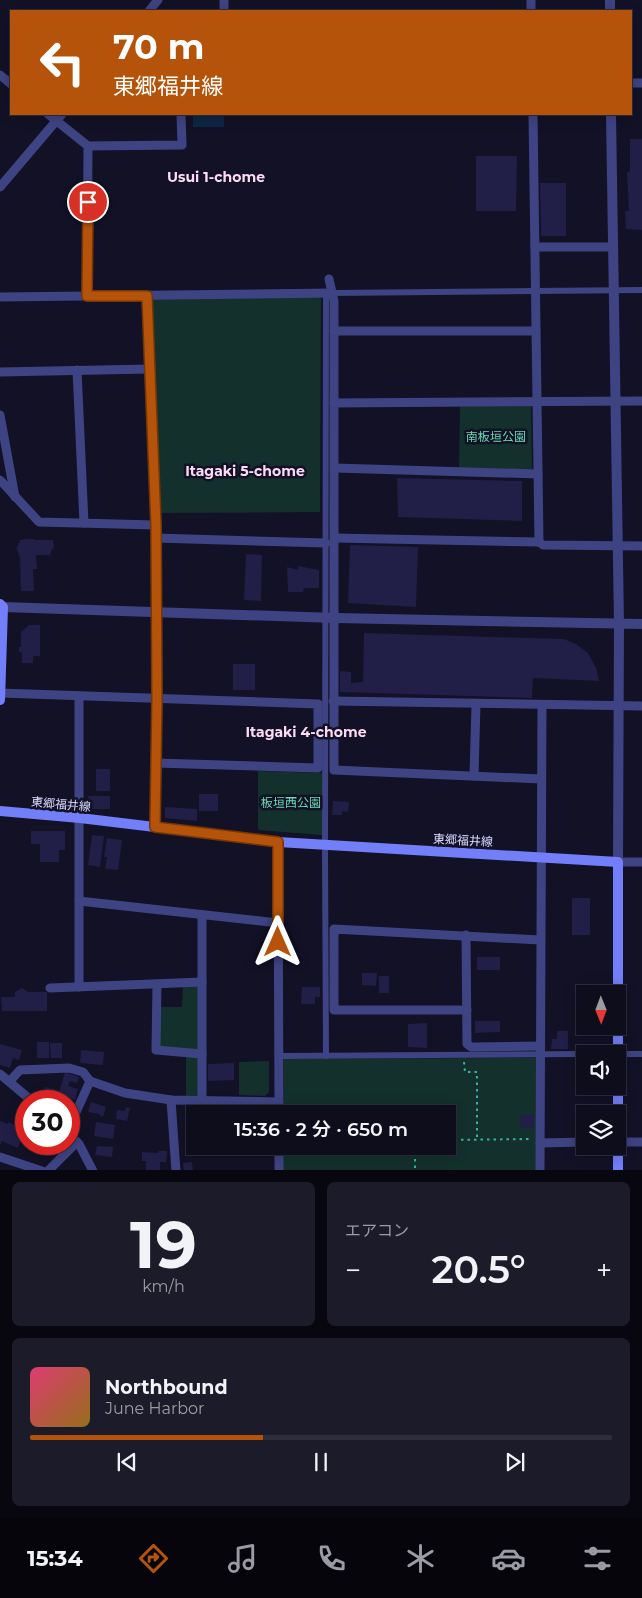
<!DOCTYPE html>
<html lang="ja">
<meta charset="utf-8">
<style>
body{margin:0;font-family:Montserrat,"Noto Sans JP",sans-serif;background:#1c1b29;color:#f1f3f6;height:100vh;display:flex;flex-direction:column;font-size:19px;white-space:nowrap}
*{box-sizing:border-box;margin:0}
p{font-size:16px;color:#9b9ca3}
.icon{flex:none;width:28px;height:28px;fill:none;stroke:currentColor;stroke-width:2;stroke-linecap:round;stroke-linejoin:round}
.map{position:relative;height:1170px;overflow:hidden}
.sheet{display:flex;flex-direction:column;gap:12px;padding:12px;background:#08070f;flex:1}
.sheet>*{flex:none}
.guide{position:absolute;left:10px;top:10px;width:622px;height:105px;border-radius:0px;box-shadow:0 2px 12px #0003,0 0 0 1px #2e2d3b;background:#b45309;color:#fff;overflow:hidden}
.needle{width:32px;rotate:179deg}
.fabs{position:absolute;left:576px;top:985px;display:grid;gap:10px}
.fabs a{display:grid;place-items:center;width:50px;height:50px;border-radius:0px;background:#0e0d1c;box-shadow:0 2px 12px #0003,0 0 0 1px #2e2d3b;font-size:25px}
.speed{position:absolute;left:15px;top:1090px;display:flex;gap:10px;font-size:25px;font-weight:700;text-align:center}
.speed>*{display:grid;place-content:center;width:65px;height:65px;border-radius:50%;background:#0e0d1c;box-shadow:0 2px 12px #0003,0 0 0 1px #2e2d3b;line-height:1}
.speed .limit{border:8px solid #d22;background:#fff;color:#111}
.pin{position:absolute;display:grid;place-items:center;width:42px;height:42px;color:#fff;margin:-21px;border:2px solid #fff;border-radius:50%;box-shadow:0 1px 5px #0007}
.me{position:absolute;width:55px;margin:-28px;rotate:0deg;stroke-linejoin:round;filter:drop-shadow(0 0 4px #0008)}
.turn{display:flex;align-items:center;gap:18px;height:105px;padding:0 20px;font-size:22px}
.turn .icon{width:65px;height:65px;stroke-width:2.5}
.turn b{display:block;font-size:35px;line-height:42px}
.big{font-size:38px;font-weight:600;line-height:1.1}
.sheet .tile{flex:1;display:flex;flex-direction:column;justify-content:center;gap:8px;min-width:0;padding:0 18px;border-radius:8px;background:#1c1b29}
.sheet .dial{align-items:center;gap:0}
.dial b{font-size:65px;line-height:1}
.song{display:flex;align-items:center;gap:15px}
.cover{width:60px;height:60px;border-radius:8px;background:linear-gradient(135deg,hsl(340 70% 55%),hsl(40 70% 35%))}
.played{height:5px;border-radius:2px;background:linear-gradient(90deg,#b45309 40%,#2e2d3b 40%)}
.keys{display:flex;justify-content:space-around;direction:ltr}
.heat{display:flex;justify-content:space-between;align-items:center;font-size:28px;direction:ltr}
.sheet .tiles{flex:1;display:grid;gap:12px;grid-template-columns:1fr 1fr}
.tile:last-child{grid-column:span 2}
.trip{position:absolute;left:186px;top:1105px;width:270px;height:50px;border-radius:0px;background:#0e0d1c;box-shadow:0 2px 12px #0003,0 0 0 1px #2e2d3b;font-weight:600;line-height:50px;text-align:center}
.dock{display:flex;height:80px;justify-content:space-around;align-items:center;background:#06050b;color:#9b9ca3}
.dock .icon{width:35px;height:35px}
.dock .selected{color:#b45309}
.dock b{font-size:22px;color:#f1f3f6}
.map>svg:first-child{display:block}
.green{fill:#14302c}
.water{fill:#0d2643}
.building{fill:#211e47}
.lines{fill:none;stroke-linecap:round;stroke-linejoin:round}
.path{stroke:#35b49f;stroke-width:2;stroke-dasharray:2.5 4;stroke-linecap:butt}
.pedestrian{stroke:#3e4383;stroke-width:6}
.minor{stroke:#3e4383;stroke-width:9}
.tertiary{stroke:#3e4383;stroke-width:10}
.secondary{stroke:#737ef9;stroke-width:10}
.route-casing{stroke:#753606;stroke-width:12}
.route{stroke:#b45309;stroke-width:9}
.labels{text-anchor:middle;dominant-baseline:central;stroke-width:5;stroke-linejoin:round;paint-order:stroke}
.park-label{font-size:12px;fill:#66dbb1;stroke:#121126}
.street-label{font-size:12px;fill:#d8d8fd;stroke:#121126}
.neighbourhood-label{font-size:14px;font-weight:bold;fill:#fddaf4;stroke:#121126}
</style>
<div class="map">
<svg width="642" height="1171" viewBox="0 0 642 1171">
<rect width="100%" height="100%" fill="#121126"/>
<!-- green -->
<g class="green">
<path d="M321,292L320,512L155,513L147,296Z"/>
<path d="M460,405H531L532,470L459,468Z"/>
<path d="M258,771L322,773V835L258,830Z"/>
<path d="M183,986H198V1050L159,1047L160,1007H182Z"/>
<path d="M186,1055L198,1056V1097L186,1096Z"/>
<path d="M537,1058V1170L283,1171V1146H448V1114H284V1059Z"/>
<path d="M269,1061V1092L265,1096L239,1095V1062Z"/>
</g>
<!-- water -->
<rect class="water" x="193" y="114" width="31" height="13"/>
<!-- building -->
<g class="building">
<path d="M630,139H642V230L626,229L625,211H629L627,172H630Z"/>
<path d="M476,156H517L516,211H476Z"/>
<path d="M540,183H566V236H541Z"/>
<path d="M397,478L522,481V521L398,517Z"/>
<path d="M26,539H34L35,540H53L54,549H52L50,555H36L37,569H33L34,591H21L20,558L16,547H18V543H20V540Z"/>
<path d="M350,545L418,547L416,607L348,603Z"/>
<path d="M246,554L262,555L261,601L244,600Z"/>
<path d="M298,566L319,570V588H304L303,592H288L287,567L298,570Z"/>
<path d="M29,625H40V656H33V663H22V652H19V647H21V632Z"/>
<path d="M364,633L564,639L576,644L588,653L596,668L599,681L533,678L532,698L340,692V671L351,672V683L363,682Z"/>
<rect x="233" y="664" width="22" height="26"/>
<rect x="96" y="769" width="14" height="22"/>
<rect x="199" y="794" width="19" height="17"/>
<rect x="88" y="796" width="22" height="13"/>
<path d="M333,801L349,802L348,812L342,811V815H332Z"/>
<path d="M165,807L197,809V821L165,818Z"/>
<path d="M31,831H65V850H59V862H40V844H31Z"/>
<path d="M92,835L104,836L100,867L88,865Z"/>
<path d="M107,838L122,840L118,870L105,869L107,857H104Z"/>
<rect x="572" y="898" width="18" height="37"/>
<rect x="477" y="957" width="23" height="13"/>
<path d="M362,973H377L376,986L362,985Z"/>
<rect x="379" y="976" width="10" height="17"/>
<path d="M302,987H320V997H315V1004H301Z"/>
<path d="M22,988L28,992H47V1011H2L1,997H15V992Z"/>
<path d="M475,1021H500V1032L475,1033Z"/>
<path d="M427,1023V1048L408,1047V1024Z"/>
<path d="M557,1031H568V1049H551L552,1039H557Z"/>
<rect x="37" y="1042" width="12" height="16"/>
<path d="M50,1043H62V1058H51Z"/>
<path d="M0,1044L22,1050L19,1060L13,1058L10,1068L0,1065Z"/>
<path d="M81,1050L104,1052L103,1065L80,1063Z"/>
<path d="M234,1063V1080L208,1081V1064Z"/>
<path d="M65,1072L79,1077L77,1083L70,1081L68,1086L78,1089L75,1100L65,1096L64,1100L57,1098Z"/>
<path d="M45,1087L58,1090L56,1098L43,1096Z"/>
<path d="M91,1102L106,1107L103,1117L99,1115L100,1114L88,1112Z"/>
<path d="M126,1107L130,1108L127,1121L116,1119L117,1110L125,1111Z"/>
<path d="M534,1114V1128H521L520,1115Z"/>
<path d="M0,1121L8,1124V1122L26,1130L25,1144L20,1142L18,1148L2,1141L0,1146Z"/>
<path d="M96,1122L115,1125L113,1139L94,1136Z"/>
<path d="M97,1146L113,1147L112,1157L95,1155Z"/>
<path d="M159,1151H167L166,1162H160V1171H146V1161H142V1152L158,1153Z"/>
<path d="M192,1162L193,1171H184L183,1163Z"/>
</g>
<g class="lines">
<!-- path -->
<g class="path">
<path d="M464,1062L465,1072H477V1140"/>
<path d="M448,1140L532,1139"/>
<path d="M415,1146V1171"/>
</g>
<!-- pedestrian -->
<g class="pedestrian">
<path d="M332,293L642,290"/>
<path d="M325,839L326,292"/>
<path d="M325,851L326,1056"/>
<path d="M595,1054H642"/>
<path d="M282,1056L585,1054"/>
</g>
<!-- minor -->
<g class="minor">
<path d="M531,0V11"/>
<path d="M149,11L158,0"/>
<path d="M224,11V0"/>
<path d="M0,75L11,84"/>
<path d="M631,83H642"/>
<path d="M48,114L88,146L87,296"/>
<path d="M88,146L182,145L181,114"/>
<path d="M0,187L62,114"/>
<path d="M535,247H613"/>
<path d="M329,279L334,301V770L541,779"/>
<path d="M147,296L156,525L157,699L155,827"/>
<path d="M0,297L332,293"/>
<path d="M334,331H536"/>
<path d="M77,370L84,523"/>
<path d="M0,372L150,369"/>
<path d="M334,403L642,401"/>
<path d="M0,415L15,497"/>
<path d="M335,468L538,474"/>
<path d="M0,480L39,522L156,525"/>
<path d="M156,538L326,543"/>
<path d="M335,538L539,542L533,114"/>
<path d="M539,542L543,545L642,546"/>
<path d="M0,693L318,704V768L156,763"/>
<path d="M79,696V987"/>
<path d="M333,701L642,706"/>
<path d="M474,776L476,704"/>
<path d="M278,842L279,1114"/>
<path d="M618,862H642"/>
<path d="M79,901L278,923"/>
<path d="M202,916V1101"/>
<path d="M466,935L467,1044L471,1047L540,1046"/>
<path d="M157,984L156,1050L202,1054"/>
<path d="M50,988L202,982"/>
<path d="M467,1010H334V929L540,940"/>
<path d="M0,1074L32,1101"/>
<path d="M10,1081L20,1070L69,1068L83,1072L90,1081"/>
<path d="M171,1100L176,1171"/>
<path d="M69,1128L90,1081L125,1093L171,1100L279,1102"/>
<path d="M69,1134L79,1144L93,1171"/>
<path d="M618,1142H642"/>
<path d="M540,1143L585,1142"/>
<path d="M0,1157L42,1171"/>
<path d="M48,1171L77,1142"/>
<path d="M279,1171V1146"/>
<path d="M540,1171L542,706"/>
</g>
<!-- tertiary -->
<g class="tertiary">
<path d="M610,0V11"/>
<path d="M611,114L619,624L618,862"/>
<path d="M3,607L335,618L642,624"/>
</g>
<!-- secondary -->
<g class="secondary">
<path d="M0,604L3,607L0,700"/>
<path d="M0,811L80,818L278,842L618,862V1171"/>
</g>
</g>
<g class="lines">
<!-- route casing -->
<g class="route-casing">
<path id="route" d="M88,202L87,296H147L156,525L157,699L155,827L278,842V942"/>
</g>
<!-- route -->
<use href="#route" class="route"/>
</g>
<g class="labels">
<!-- park labels -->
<g class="park-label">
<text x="496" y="436">南板垣公園</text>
<text x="291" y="802">板垣西公園</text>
</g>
<!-- street labels -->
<g class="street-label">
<text transform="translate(61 804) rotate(5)">東郷福井線</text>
<text transform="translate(463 840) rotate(3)">東郷福井線</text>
</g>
<!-- neighbourhood labels -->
<g class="neighbourhood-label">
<text x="216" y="177">Usui 1-chome</text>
<text x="245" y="471">Itagaki 5-chome</text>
<text x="306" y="732">Itagaki 4-chome</text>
</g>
</g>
</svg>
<div class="fabs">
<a><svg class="needle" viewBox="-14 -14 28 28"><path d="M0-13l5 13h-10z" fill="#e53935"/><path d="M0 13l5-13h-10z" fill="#9b9ca3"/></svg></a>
<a><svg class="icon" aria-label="sound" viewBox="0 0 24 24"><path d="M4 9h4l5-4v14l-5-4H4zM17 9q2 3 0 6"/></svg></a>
<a><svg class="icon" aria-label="layers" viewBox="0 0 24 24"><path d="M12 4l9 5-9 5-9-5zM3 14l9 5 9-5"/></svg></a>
</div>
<div class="speed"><div class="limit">30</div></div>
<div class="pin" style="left:88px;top:202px;background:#d93025"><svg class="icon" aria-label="arrive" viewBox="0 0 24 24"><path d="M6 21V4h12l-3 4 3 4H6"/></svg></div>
<svg class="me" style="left:278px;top:942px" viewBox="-20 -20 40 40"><path d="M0-17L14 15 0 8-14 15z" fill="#b45309" stroke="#fff" stroke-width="4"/></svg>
<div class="trip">15:36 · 2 分 · 650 m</div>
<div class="guide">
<div class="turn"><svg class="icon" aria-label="left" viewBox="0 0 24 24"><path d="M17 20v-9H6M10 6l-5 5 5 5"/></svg><div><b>70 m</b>東郷福井線</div></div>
</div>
</div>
<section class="sheet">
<div class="tiles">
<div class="tile dial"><b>19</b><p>km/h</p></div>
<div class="tile"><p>エアコン</p>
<div class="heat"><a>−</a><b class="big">20.5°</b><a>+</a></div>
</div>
<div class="tile">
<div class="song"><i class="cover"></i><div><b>Northbound</b><p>June Harbor</p></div></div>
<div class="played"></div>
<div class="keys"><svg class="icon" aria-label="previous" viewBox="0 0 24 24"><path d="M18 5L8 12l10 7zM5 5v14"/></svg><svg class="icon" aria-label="pause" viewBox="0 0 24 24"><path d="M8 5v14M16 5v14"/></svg><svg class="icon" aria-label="next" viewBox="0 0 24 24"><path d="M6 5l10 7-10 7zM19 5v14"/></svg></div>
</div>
</div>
</section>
<nav class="dock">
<b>15:34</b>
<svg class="icon selected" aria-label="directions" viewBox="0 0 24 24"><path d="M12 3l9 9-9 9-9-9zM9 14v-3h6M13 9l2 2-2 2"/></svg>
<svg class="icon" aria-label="music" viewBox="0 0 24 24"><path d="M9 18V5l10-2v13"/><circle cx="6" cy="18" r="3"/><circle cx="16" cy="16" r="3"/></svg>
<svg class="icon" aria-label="phone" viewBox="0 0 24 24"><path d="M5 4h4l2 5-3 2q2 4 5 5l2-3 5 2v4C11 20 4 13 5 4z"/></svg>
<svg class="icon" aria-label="climate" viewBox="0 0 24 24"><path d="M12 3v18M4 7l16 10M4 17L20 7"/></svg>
<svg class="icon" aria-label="car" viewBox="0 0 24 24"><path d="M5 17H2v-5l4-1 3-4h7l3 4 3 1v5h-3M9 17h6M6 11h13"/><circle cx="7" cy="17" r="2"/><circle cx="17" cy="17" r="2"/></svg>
<svg class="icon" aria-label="filters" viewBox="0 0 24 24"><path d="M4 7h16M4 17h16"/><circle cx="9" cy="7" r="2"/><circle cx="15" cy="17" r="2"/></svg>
</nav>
